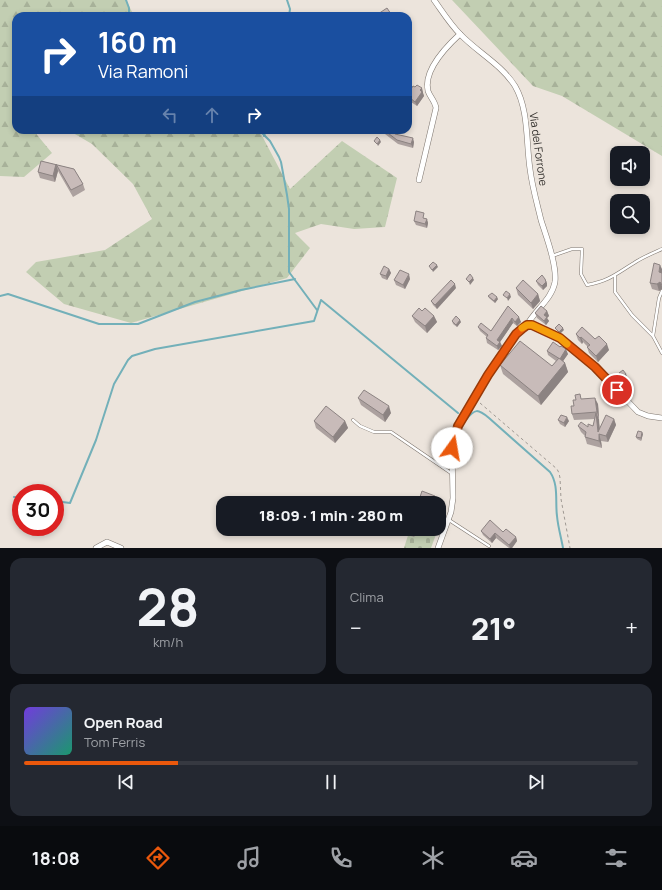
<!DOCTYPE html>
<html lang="it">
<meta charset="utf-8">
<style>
body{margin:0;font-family:Manrope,sans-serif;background:#242831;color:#f1f3f6;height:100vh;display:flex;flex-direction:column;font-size:15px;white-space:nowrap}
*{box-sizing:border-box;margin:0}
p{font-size:13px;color:#9ea1a6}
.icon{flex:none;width:22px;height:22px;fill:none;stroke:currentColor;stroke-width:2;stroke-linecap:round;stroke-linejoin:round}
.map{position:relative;height:548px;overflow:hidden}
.side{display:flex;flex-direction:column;gap:10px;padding:10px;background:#0d0f14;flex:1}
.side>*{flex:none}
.top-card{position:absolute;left:12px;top:12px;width:400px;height:122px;border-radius:12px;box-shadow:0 2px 6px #0003;background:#1a4fa0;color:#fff;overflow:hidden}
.tools{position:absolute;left:610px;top:146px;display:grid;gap:8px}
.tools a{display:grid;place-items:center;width:40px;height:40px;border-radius:8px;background:#171b24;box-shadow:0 2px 6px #0003;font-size:20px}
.speed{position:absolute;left:12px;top:484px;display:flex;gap:8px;font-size:20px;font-weight:700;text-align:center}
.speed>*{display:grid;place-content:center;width:52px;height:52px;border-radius:50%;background:#171b24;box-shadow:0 2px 6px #0003;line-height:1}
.speed .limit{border:6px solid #d22;background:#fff;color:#111}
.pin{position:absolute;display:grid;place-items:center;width:34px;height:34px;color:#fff;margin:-17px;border:2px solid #fff;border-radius:50%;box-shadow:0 1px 4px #0007}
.me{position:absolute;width:44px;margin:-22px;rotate:13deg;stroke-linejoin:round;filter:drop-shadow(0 0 3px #0008)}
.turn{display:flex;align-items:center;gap:14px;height:84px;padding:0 20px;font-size:18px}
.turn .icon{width:52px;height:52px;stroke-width:2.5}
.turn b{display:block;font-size:28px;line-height:34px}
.lanes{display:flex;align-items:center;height:38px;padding:0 20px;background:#0003;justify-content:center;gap:20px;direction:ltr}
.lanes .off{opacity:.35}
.big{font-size:30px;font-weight:800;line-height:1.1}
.side .widget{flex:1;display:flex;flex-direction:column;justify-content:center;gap:6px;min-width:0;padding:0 14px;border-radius:12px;background:#242831}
.side .dial{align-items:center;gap:0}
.dial b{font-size:52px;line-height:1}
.song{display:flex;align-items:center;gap:12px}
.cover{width:48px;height:48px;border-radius:6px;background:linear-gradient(135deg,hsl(260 70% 55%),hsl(160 70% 35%))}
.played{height:4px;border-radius:2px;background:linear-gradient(90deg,#ea580c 25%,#363941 25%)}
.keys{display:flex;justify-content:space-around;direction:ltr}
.heat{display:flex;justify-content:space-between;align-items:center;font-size:22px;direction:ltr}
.side .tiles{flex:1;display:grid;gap:10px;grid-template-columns:1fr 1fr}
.widget:last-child{grid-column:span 2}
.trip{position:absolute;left:216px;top:496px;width:230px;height:40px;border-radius:12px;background:#171b24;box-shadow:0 2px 6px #0003;font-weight:800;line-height:40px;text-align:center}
.tabs{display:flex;height:64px;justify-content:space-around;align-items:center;background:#090b0e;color:#9ea1a6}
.tabs .icon{width:28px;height:28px}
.tabs .on{color:#ea580c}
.tabs b{font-size:18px;color:#f1f3f6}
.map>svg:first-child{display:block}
.forest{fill:url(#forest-firs)}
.cemetery{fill:url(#cemetery-stones)}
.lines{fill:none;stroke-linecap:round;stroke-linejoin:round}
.stream{stroke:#73b0b9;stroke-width:2}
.lane-casing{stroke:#7e766f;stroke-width:3.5}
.street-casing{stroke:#7e766f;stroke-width:6}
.path{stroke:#9f9993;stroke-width:1;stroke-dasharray:3 3;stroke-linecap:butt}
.lane{stroke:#fff;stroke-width:2.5}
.street{stroke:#fff;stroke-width:5}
.wall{fill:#aca19f}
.shaded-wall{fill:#8c8382}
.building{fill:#c8bbb9;stroke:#8c8382}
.route-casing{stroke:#983908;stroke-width:10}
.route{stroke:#ea580c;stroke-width:7}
.slow{stroke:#f59e0b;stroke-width:7}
.labels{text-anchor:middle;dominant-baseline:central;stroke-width:3.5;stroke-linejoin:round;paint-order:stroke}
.street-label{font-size:11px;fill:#33302d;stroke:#ece4dc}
</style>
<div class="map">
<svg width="662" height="548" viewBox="0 0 662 548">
<defs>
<pattern id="forest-firs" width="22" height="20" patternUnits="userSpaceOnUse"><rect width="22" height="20" fill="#c2ceb2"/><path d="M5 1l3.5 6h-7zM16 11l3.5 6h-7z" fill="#a7b199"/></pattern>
<pattern id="cemetery-stones" width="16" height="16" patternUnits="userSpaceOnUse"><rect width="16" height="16" fill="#c2ceb2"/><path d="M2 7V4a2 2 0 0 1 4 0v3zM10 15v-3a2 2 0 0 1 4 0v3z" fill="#a7b199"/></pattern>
</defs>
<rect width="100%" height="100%" fill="#ece4dc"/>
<!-- forest -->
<g class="forest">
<path d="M0,0H126L134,16H16V130H33L52,153L24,177L0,176Z"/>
<path d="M452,0H662V156L562,96L533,86Z"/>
<path d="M68,130H259L290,189L342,141L397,178L385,227L354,229L321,224L295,233L310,248L287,278L131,323L64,304L26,272L36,262L105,250L152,219L133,184L92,144Z"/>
</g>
<!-- cemetery -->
<path class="cemetery" d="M410,529H438L431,548H404Z"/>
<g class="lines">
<!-- stream -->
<g class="stream">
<path d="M126,0L129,8V16"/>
<path d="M287,0L290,9L289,16"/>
<path d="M259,130L270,141L279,157L281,162L287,195L289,209V272L317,310"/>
<path d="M264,136L266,130"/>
<path d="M0,296L8,294L99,324H138L195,302L241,290L295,279"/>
<path d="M466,420C475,408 478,409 489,418L550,472C559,485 555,502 557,516C558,527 561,537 563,548"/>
<path d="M14,497L21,498"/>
<path d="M55,501L70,503L96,440L114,384L128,360L132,356L155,349L314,321L321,300L458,413"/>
</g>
<!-- lane casing -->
<g class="lane-casing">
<g id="lane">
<path d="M552,256L572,249H582L581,274L587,285C609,281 616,274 634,263C643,257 653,253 662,249"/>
<path d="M615,276V292L632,315L653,336"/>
<path d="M662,291L659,298L653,336L662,353"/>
<path d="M353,420L360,426L374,432H391L451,473"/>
<path d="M449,520L489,546"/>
</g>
</g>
<!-- street casing -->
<g class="street-casing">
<g id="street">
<path d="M434,0C442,11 450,24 460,34C477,52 501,64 515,86C529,110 526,143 530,169C532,186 537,203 541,220C546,236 557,265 555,282C552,299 535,310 527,325"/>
<path d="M419,180L436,108C435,101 430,97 428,91C423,70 447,46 460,34"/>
<path d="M96,548L107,542L121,548"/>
<path d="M438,548L451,512L453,498L452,448L458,426L489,375L516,334L523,328L527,325H532L560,339L595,367L638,412L648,416L662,418"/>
</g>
</g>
<!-- path -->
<path class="path" d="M480,403L557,469L559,473L560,478L561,499L570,548"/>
<!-- lane -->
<use href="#lane" class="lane"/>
<!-- street -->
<use href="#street" class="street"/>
</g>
<!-- wall -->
<g class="wall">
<path d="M409,92H423V93L424,96L417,106L411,102L409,97L411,95Z"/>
<path d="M384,130L398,135L414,142L413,148L398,144L385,134Z"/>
<path d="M41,161L74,169L83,184L85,190L73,197L58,171L55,182L40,178L38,172Z"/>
<path d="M426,218L428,223L427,228L416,225L414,221Z"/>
<path d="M389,269L391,273L387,280L382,278L380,274Z"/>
<path d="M662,269V289L659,291L652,289L650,283Z"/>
<path d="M410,279L405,289L396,285L394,280Z"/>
<path d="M536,281L547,283V286L543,290L538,285Z"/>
<path d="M456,288L437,309L433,305L431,301Z"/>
<path d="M516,288L538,294L540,301L533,309L518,295Z"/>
<path d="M488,296L498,299L495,303L489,298Z"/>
<path d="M508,306L521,322L517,326L513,323L500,342L502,346L498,350L487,343L486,338L487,337L480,331L478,327L491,331Z"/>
<path d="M422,311L434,316L437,322L427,333L415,322L412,316Z"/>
<path d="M547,311L549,316L547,318L549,321L546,325L537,318L535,313Z"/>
<path d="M452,321L461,322L457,327L453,324Z"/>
<path d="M576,334L595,339L609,350L598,362L589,353L587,347H588L583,342L582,344L578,340Z"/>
<path d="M547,351L568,354L563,361L565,363L568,372L541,405L503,374L500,365L552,366L556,361L548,355Z"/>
<path d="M358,398L391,413L385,422L361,405Z"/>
<path d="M582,399L598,404L599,418H598L600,429L614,419L616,425L608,442L601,441L602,448L587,444L585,437V436L581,432L578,426L588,427L593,426L595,419L574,420L572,414L574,406Z"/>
<path d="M558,420L569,421L565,427L560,424Z"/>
<path d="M314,421H345L348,428L335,443L316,428Z"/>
<path d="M643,434L641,441L637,439L636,437Z"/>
<path d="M407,529H417L414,537L408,535L406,530Z"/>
<path d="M481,531L503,532L516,537L517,541L512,548H509L496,538L492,543L483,535Z"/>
</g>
<!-- shaded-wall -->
<g class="shaded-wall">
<path d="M422,88L423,92V93L424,96L417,106L415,102L420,90Z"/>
<path d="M411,110L412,112L408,115V112Z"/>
<path d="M413,138L414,142L413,148L411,144Z"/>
<path d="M380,140L381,142L378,146L377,144Z"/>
<path d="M56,164L58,171L55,182L53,176Z"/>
<path d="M427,219L428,223L427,228L425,224Z"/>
<path d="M437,265L438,267L433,272L432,270Z"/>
<path d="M660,265L662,269V275L659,272Z"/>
<path d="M389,269L391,273L387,280L386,276Z"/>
<path d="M409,274L410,279L405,289L403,285Z"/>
<path d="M473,278L474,280L470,285L469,282Z"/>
<path d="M545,279L547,283V286L543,290L542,286Z"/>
<path d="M660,282L662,286V289L659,291L657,284Z"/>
<path d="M455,284L456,288L437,309L435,305Z"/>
<path d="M510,294L511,297L508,301L507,298Z"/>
<path d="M538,294L540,301L533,309L531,303Z"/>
<path d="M497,297L498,299L495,303L494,301Z"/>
<path d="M547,311L549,316L547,318L549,321L546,325L544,321V315Z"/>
<path d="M434,316L437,322L427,333L425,326Z"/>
<path d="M519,317L521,322L517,326L515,322Z"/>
<path d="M512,318L513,323L500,342L502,346L498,350L497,346V340Z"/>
<path d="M460,320L461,322L457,327L456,325Z"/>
<path d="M563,328L564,330L560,334L559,332Z"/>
<path d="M581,337L583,342L582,344L580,338Z"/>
<path d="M607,344L609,350L598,362L596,356Z"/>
<path d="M566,349L568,354L561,364L559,359Z"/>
<path d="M565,363L568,372L541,405L538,396Z"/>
<path d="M626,374L627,376L623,379V377Z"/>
<path d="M595,398L598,404L599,418L597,412Z"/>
<path d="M389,406L391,413L385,422L383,415Z"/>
<path d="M596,413L599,419L600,435L598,432Z"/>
<path d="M567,417L569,421L565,427L564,423Z"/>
<path d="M614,419L616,425L608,442L606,436Z"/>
<path d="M345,421L348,428L335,443L333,437Z"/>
<path d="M642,432L643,434L641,441V438Z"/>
<path d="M599,434L601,441L602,448L599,441Z"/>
<path d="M435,496L437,500L436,503H433Z"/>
<path d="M414,529H417L414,537L413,532Z"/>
<path d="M495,533L496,538L492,543L490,539Z"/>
<path d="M516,537L517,541L512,548H510L509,545Z"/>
</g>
<!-- building -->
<g class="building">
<path d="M387,8L391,14L388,16H379L378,14Z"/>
<path d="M417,85L422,88L420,90L422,92L415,102L409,97L412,94L409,92L413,86L415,87Z"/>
<path d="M408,106L411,110L408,112Z"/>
<path d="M384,130H395L397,131L395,134L413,138L411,144L397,140Z"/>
<path d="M377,137L380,140L377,144L374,141Z"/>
<path d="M41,161L74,169L83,184L71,190L56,164L53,176L38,172Z"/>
<path d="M416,211L424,213L423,218L427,219L425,224L414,221Z"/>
<path d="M433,262L437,265L432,270L429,266Z"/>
<path d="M654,263L660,265L659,272L662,273V285L660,282L657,284L650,283Z"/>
<path d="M384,266L389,269L386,276L380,274Z"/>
<path d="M400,270L409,274L403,285L394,280Z"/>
<path d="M470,274L473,278L469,282L466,279Z"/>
<path d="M542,275L545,279L546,282L542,286L536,281Z"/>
<path d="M451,280L455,284L435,305L431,301Z"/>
<path d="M523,280L538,294L531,303L516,288Z"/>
<path d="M506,291L510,294L507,298L503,295Z"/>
<path d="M492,293L497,297L494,301L488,296Z"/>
<path d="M508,306L519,317L515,322L512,318L497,340L500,342L497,346L486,338L488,335L478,327L481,323L491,331Z"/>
<path d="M541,306L547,311L544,315L547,317L544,321L535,313Z"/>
<path d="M419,308L422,311L425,308L434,316L425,326L412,316Z"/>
<path d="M456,316L460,320L456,325L452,321Z"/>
<path d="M559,324L563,328L559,332L555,328Z"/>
<path d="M582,327L595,339L599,336L607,344L596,356L587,347L590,345L581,337L580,338L576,334Z"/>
<path d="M520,341L552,366L559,358L565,363L538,396L500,365Z"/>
<path d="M553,342L560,347L561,346L566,349L560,359L547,351Z"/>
<path d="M623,370L626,374L623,377L619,373Z"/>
<path d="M364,390L389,406L383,415L358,398Z"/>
<path d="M580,394L581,399L595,398L597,412L572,414L571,406H574L573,400H576L575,395Z"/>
<path d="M326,406L345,421L333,437L314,421Z"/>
<path d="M596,413L598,432L606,415L614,419L606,436L599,434V441L585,437L586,432L578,426L581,422L588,427V424L593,426Z"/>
<path d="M561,415L567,417L564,423L558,420Z"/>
<path d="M638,431L642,432L641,438L636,437Z"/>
<path d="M422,491L435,496L433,503H418Z"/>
<path d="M490,520L503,532L506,529L516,537L509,545L495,533L490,539L481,531Z"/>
<path d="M407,529H414L413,532L406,530Z"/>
</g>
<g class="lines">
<!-- route casing -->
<g class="route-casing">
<path id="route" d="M452,448L458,426L488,375L516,334L523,328L527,325H532L560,338L595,367L617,390"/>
</g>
<!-- route -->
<use href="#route" class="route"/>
<!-- slow -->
<path class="slow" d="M522,328L527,325H532L560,338L567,344"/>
</g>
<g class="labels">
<!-- street labels -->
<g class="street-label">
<text transform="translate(539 149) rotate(82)">Via del Forrone</text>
</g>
</g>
</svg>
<div class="tools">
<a><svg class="icon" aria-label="sound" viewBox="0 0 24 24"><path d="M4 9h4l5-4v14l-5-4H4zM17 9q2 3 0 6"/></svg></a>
<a><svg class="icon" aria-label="search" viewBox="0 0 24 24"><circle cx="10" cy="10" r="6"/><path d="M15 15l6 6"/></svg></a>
</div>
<div class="speed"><div class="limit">30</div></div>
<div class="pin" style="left:617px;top:390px;background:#d93025"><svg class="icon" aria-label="arrive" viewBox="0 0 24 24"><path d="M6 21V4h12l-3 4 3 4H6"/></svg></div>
<svg class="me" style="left:452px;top:448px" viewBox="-20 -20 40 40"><circle r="19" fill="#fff"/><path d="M0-13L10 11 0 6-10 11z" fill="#ea580c"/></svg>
<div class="trip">18:09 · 1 min · 280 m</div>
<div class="top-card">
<div class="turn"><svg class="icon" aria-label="right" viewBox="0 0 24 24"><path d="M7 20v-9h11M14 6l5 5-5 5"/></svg><div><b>160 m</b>Via Ramoni</div></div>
<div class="lanes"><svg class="icon off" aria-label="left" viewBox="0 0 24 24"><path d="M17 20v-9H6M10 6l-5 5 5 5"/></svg><svg class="icon off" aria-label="ahead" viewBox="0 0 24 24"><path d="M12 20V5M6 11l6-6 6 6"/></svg><svg class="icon" aria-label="right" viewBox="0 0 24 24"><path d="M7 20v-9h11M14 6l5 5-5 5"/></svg></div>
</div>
</div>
<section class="side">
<div class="tiles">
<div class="widget dial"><b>28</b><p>km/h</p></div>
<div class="widget"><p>Clima</p>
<div class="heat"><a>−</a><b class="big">21°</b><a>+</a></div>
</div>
<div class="widget">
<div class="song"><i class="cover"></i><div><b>Open Road</b><p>Tom Ferris</p></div></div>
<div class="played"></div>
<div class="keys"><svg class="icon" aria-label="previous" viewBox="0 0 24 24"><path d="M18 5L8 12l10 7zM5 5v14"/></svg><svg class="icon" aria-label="pause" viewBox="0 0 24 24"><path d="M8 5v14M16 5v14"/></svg><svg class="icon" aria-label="next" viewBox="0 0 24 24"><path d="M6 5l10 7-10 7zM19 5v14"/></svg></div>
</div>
</div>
</section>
<nav class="tabs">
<b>18:08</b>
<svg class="icon on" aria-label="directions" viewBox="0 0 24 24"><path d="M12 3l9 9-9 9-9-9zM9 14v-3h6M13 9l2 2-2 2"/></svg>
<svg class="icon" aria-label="music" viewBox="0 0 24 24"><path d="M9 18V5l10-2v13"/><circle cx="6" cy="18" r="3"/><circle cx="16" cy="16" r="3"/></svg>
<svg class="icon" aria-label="phone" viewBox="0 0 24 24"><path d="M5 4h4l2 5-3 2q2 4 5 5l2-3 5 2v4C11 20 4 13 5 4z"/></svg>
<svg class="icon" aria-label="climate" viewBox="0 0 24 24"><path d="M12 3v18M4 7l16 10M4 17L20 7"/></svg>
<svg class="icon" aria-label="car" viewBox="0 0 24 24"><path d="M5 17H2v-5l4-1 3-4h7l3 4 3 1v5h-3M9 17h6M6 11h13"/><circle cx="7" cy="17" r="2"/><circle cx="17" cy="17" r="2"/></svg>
<svg class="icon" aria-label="filters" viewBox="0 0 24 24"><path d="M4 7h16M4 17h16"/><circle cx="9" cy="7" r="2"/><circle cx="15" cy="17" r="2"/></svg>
</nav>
